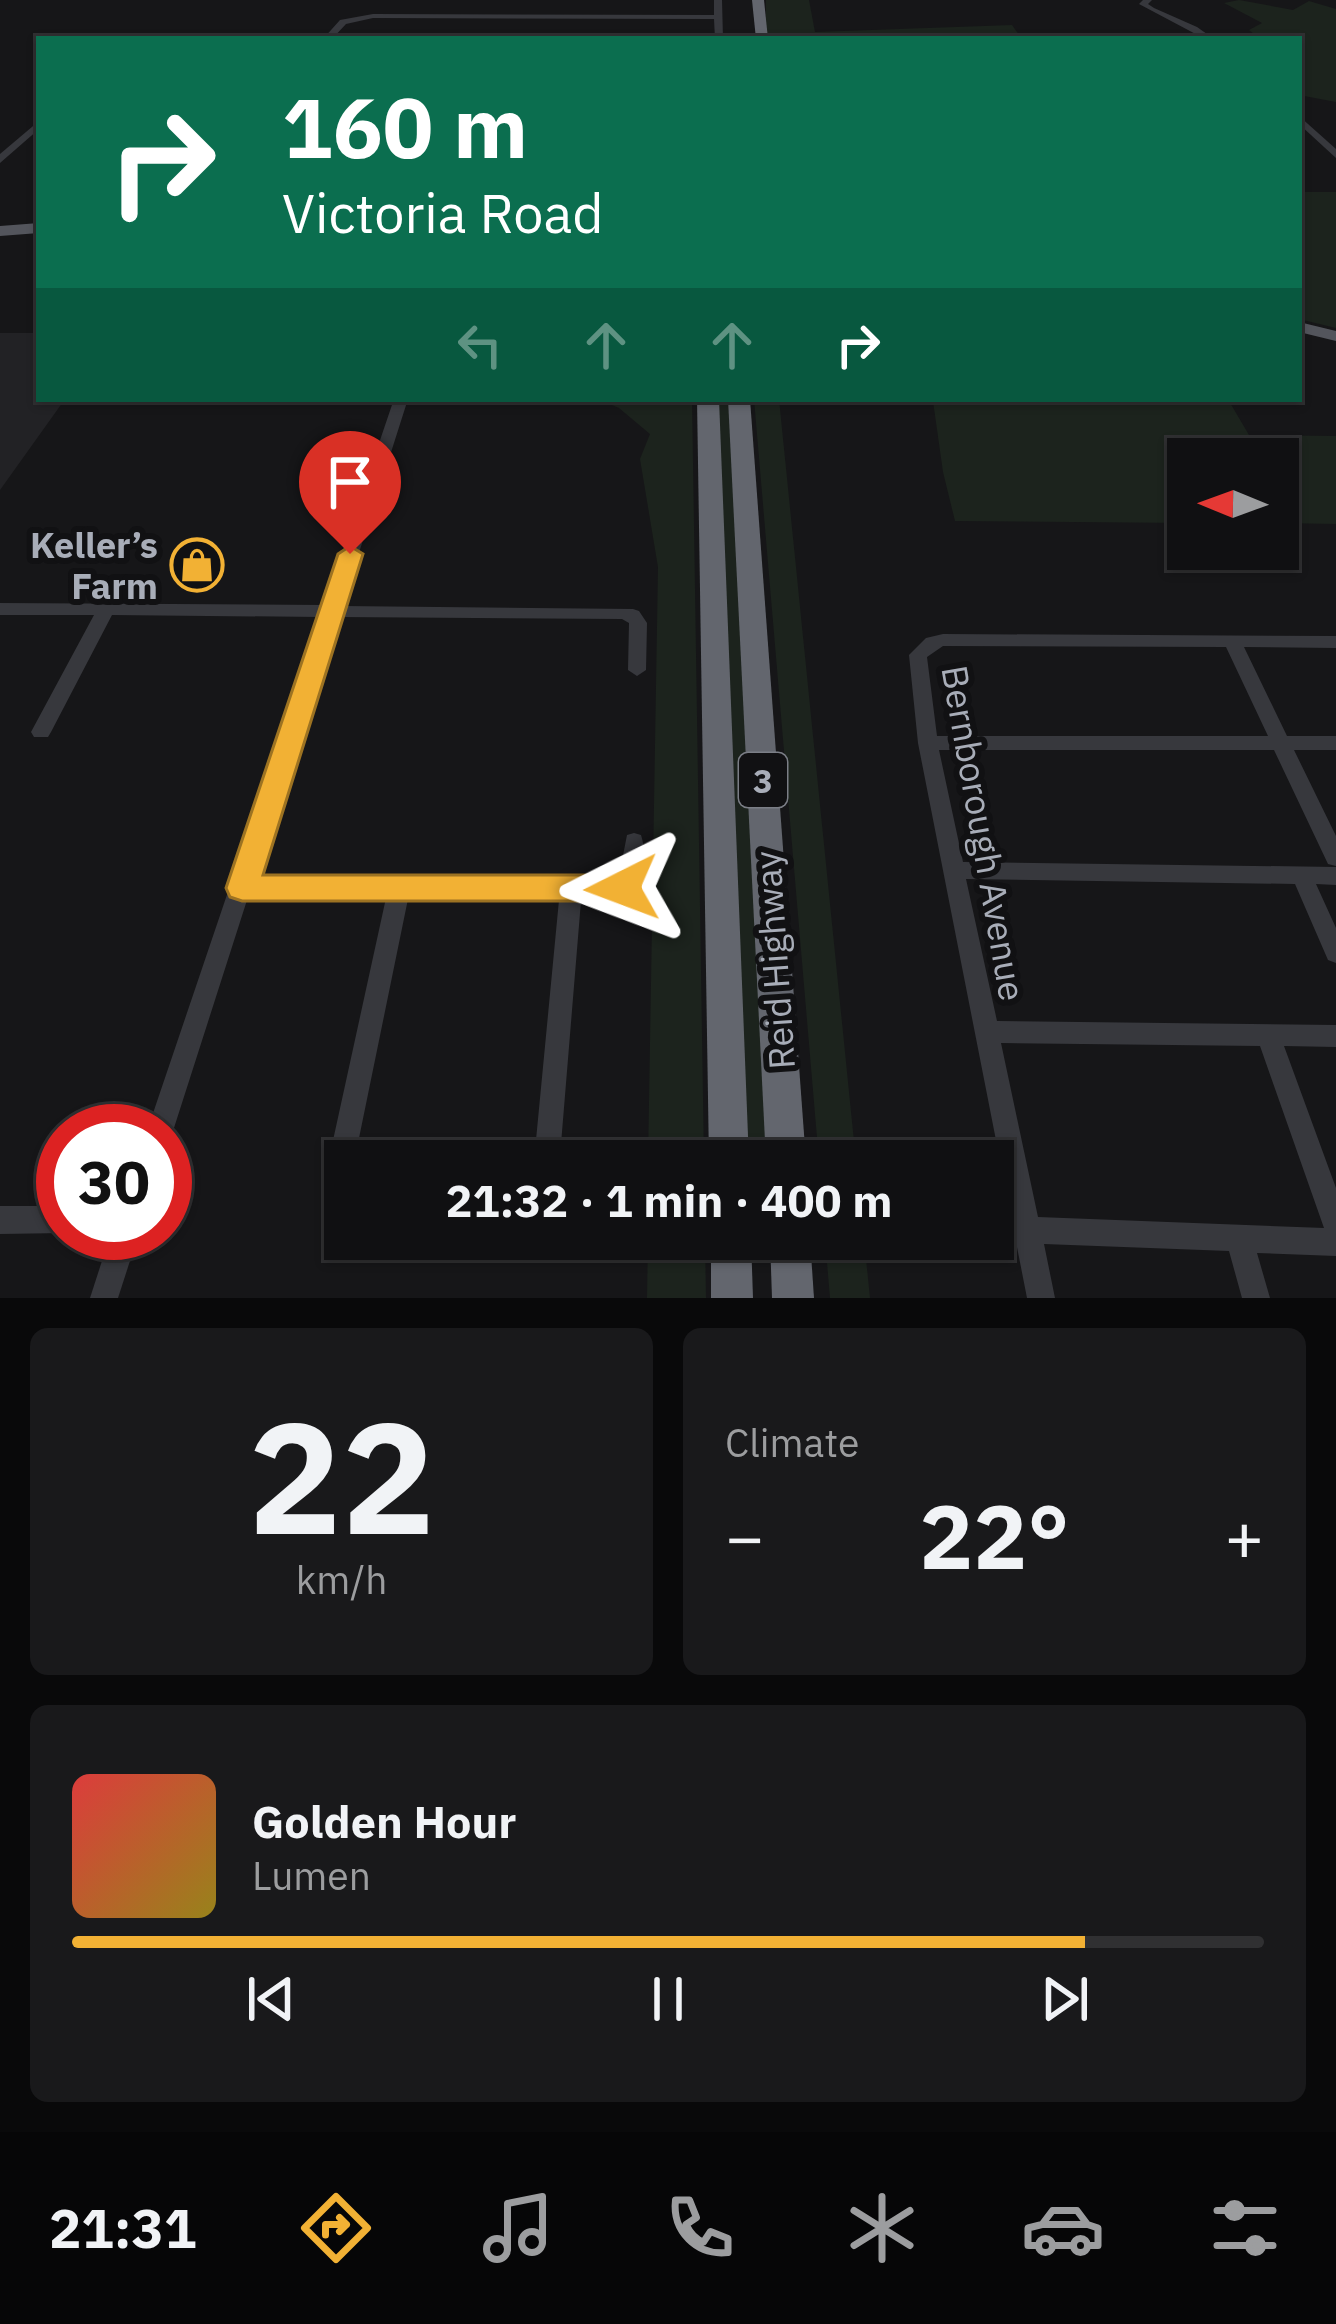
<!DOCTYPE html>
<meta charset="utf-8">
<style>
body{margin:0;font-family:"IBM Plex Sans",sans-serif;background:#19191b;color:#f1f3f6;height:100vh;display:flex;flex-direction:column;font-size:45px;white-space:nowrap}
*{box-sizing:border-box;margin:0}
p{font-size:39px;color:#9c9d9f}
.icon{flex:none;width:66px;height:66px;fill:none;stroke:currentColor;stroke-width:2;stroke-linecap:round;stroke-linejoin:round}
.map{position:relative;height:1298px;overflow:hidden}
.panel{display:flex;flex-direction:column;gap:30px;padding:30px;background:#09090a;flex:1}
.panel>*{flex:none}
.top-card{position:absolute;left:36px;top:36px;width:1266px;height:366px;border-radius:0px;box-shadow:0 3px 9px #0004,0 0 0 3px #303032;background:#0b6e4f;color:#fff;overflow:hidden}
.needle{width:78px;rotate:271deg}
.tools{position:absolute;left:1167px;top:438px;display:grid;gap:24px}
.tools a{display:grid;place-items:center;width:132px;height:132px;border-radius:0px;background:#101012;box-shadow:0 3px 9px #0004,0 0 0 3px #303032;font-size:60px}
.speed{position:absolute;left:36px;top:1104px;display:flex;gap:24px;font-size:60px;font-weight:700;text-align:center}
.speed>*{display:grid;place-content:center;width:156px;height:156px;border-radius:50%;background:#101012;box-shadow:0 3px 9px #0004,0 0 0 3px #303032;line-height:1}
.speed .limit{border:18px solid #d22;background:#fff;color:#111}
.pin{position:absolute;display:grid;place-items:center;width:102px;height:102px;color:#fff;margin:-123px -51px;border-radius:50% 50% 50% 0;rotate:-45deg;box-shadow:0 0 12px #0007}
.pin .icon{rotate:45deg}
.me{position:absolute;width:132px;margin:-66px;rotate:267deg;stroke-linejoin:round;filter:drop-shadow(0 0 9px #0008)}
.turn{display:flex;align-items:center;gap:42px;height:252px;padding:0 48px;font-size:54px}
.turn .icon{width:156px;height:156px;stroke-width:2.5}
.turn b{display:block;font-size:84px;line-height:102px}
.lanes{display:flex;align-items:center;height:114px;padding:0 48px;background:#0003;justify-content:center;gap:60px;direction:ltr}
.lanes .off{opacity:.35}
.big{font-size:90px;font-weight:700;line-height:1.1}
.panel .card{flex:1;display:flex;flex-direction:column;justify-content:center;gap:18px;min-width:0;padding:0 42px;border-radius:18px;background:#19191b}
.panel .dial{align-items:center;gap:0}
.dial b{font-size:156px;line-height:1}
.song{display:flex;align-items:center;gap:36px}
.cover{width:144px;height:144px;border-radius:18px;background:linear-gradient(135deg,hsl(0 70% 55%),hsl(50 70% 35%))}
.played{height:12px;border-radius:6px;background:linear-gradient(90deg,#f2b134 85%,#303032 85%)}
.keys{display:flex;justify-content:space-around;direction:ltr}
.heat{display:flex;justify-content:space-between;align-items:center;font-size:66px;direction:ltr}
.panel .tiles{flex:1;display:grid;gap:30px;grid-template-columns:1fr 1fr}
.card:last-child{grid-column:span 2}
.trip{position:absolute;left:324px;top:1140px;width:690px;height:120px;border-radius:0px;background:#101012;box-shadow:0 3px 9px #0004,0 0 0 3px #303032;font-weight:700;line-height:120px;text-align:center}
.menu{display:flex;height:192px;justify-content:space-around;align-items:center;background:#060607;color:#9c9d9f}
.menu .icon{width:84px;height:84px}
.menu .selected{color:#f2b134}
.menu b{font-size:54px;color:#f1f3f6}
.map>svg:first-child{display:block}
.built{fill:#222225}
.green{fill:#1c231d}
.building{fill:#29292c;stroke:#303034;stroke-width:3}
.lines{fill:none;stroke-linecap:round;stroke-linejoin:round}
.minor{fill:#37383d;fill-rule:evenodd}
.major{fill:#53555c;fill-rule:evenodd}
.highway{fill:#63666e;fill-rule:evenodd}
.route{fill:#f2b134;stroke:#9d7322;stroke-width:3}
.labels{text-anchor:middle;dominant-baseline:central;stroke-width:12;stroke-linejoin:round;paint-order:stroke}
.shield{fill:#111113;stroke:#7b7e86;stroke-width:3}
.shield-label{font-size:33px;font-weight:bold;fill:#a8adb8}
.poi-label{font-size:36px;font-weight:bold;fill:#a8adb8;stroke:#111113;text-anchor:end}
.street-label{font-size:36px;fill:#a8adb8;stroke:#111113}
</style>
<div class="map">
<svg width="1336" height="1298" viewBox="0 0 1336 1298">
<rect width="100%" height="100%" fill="#161618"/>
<!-- built -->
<path class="built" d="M0,333H39V399H65L0,490Z"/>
<!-- green -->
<g class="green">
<path d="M766,0H809L815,32L1012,25L1022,39H931L928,34L766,39Z"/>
<path d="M1239,0L1293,10L1309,1L1336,9V102L1299,95V39H1260L1249,30L1262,23L1224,3Z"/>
<path d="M1299,192H1336V328L1299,319Z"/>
<path d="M598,399H692L704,1161H648L658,567L640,459L650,434L619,408Z"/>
<path d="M717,399H733L775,1161H744Z"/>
<path d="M754,399H779L856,1161H819Z"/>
<path d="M1191,399L1229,401L1249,435L1336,436V524L1278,523V459H1188V523L955,521L943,472L933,401Z"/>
<path d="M648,1239H705L706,1298H647Z"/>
<path d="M825,1239H864L870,1298H830Z"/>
</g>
<!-- building -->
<path class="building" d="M189,551L218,552L206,579H176Z"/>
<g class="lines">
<!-- minor -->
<g class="minor">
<path d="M714,0H722L723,39H715L714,19L373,18L346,24L332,39H323L340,20L373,14L714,15Z"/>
<path d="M1143,0H1152L1148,4L1154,8L1197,27L1214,39H1205L1139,4Z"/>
<path d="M1299,116L1336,149V158L1299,124Z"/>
<path d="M39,121V129L0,163V154Z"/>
<path d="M394,399H408L342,606L633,609L639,611L647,623L646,670L637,676L628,670L629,623L622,619L338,617L254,879L609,883L620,871L627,835L634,833L641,835C649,859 641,895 612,901C602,902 591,901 581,901L561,1144L551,1161H522L536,1140L559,900L408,899L358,1143L368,1161H345V1169L332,1145L386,898L248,897L173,1131L169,1140L165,1141V1131H147L321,617L112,615L51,732L48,737H34L31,732L94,615H0V603L324,605Z"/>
<path d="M943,634L1336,636V648L1244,647L1287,736H1336V750H1294L1336,836V866L1328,864L1274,750H939L963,862L1336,867V885L1316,884L1336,928V963L1328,960L1295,884L966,879L997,1021L1336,1025V1047L1284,1046L1336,1188V1256L1257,1253L1270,1298H1242L1229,1251L1044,1244L1055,1298H1027L918,743L909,655L926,638ZM943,646L1226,647L1268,736H937L927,657ZM1001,1043L1260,1046L1324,1228L1038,1217Z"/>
<path d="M0,1206H63L64,1233L0,1234Z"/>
<path d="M111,1233H139L118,1298H90Z"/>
</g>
<!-- major -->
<g class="major">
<path d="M39,223V233L0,236V226Z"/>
<path d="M1299,322L1336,331V341L1299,332Z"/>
</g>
<!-- highway -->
<g class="highway">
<path d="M752,0H764L768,39H756Z"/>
<path d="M697,399H719L749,1161H709Z"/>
<path d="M728,399H750L806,1161H766Z"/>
<path d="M711,1239H751L753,1298H711Z"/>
<path d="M770,1239H810L814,1298H772Z"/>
</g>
</g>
<!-- route -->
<path class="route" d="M350,546L363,554L263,875H622L633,879L638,888L633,897L622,901H242L230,897L226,888L338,554Z"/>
<!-- icons -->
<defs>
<g id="shop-ring" transform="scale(2.7)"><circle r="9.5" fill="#111113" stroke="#f2b134" stroke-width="1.5"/><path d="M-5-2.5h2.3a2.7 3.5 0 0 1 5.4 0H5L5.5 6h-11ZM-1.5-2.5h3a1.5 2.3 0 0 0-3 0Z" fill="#f2b134"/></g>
</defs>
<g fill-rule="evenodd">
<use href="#shop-ring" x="197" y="565"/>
</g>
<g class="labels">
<!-- shield labels -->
<rect class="shield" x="739" y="753" width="48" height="54" rx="9"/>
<g class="shield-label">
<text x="763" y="780">3</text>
</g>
<!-- poi labels -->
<g class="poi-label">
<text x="158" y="544">Keller’s<tspan x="158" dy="41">Farm</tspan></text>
</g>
<!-- street labels -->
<g class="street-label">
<text transform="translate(984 833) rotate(80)">Bernborough Avenue</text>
<text transform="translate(774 960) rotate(-94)">Reid Highway</text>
</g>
</g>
</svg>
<div class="tools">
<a><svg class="needle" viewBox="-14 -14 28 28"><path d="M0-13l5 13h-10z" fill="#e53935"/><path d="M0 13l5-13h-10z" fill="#9c9d9f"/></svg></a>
</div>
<div class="speed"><div class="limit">30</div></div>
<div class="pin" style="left:350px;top:554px;background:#d93025"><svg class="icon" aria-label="arrive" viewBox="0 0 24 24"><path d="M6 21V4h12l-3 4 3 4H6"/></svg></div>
<svg class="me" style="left:622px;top:888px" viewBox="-20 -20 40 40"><path d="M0-17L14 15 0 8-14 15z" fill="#f2b134" stroke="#fff" stroke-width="4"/></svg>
<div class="trip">21:32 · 1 min · 400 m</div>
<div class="top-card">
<div class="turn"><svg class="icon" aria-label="right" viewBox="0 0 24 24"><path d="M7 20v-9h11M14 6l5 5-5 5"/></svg><div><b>160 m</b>Victoria Road</div></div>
<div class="lanes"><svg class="icon off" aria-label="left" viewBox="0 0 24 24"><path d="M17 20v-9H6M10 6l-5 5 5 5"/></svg><svg class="icon off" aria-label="ahead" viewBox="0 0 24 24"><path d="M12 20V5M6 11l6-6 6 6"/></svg><svg class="icon off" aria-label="ahead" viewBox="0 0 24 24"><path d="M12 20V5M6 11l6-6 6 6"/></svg><svg class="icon" aria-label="right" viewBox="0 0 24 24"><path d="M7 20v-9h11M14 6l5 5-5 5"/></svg></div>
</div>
</div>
<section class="panel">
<div class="tiles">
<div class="card dial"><b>22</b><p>km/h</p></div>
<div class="card"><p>Climate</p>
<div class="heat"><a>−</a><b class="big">22°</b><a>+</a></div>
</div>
<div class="card">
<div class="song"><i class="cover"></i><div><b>Golden Hour</b><p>Lumen</p></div></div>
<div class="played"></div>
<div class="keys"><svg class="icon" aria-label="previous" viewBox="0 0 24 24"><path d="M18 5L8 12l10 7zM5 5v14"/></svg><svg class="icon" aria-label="pause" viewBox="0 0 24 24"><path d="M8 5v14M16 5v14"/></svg><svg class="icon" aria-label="next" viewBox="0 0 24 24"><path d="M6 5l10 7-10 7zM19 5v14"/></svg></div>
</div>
</div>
</section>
<nav class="menu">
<b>21:31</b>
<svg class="icon selected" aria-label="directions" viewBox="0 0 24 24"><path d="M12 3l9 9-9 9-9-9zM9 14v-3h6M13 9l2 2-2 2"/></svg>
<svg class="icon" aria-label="music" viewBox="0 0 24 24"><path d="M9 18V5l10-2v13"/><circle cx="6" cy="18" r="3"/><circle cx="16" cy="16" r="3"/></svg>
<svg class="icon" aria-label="phone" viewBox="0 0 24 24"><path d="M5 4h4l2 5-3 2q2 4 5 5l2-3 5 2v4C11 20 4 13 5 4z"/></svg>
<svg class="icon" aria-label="climate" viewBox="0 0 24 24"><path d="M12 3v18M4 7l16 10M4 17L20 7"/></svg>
<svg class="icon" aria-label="car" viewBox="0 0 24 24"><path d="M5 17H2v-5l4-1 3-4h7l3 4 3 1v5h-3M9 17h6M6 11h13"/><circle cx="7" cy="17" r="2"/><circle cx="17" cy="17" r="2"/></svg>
<svg class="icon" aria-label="filters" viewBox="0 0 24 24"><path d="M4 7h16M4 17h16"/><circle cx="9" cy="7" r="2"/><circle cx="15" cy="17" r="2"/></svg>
</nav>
